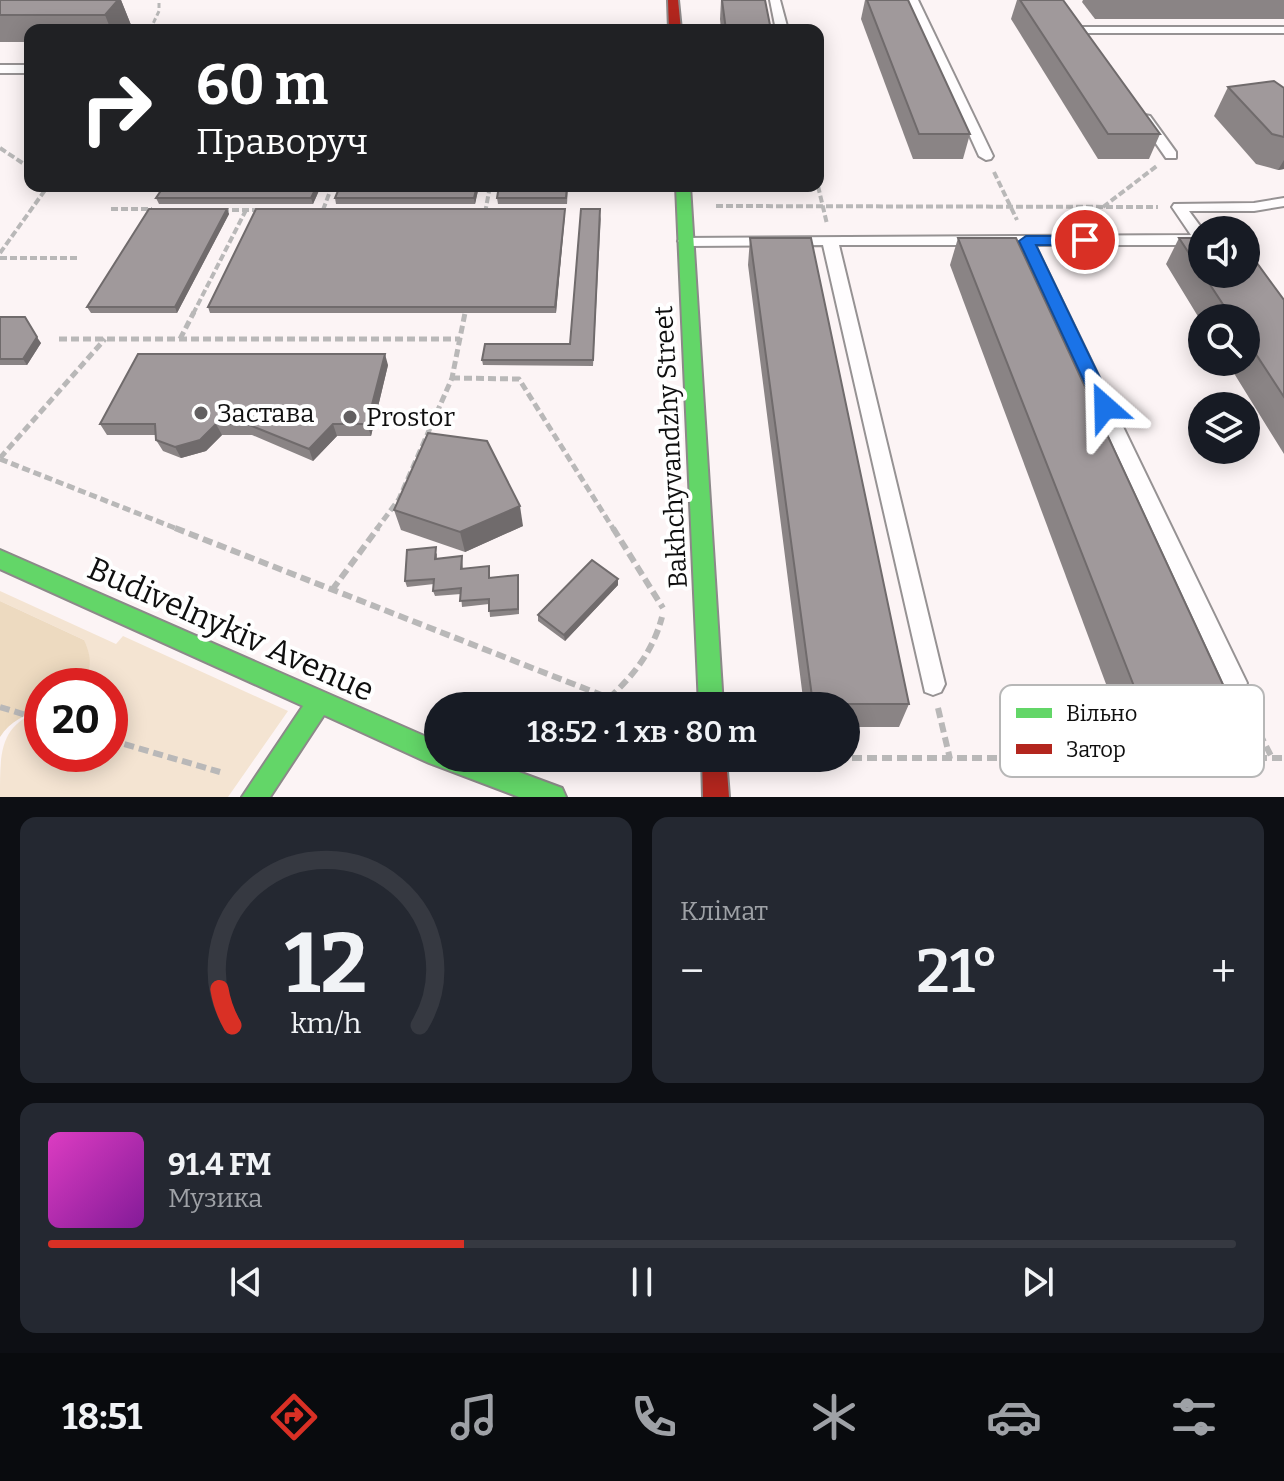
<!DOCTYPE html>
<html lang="uk">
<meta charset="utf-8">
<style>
body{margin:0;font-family:Bitter,serif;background:#242831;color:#f1f3f6;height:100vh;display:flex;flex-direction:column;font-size:30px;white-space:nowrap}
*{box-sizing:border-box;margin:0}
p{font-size:26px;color:#9ea1a6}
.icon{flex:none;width:44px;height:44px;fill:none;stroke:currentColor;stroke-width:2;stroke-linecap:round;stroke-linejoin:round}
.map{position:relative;height:797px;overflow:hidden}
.drawer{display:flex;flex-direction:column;gap:20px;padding:20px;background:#0d0f14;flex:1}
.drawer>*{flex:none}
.banner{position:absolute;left:24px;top:24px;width:800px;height:168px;border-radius:16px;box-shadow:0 4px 20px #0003;background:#202124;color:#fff;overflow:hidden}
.buttons{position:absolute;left:1188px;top:216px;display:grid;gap:16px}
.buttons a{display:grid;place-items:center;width:72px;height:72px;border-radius:50%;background:#171b24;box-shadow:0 4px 20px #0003;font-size:40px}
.speed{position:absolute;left:24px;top:668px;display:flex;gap:16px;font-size:40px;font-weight:700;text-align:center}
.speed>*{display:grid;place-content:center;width:104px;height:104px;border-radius:50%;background:#171b24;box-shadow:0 4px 20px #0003;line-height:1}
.speed .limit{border:12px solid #d22;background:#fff;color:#111}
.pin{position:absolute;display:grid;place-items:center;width:68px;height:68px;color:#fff;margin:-34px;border:4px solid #fff;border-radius:50%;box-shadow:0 2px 8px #0007}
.me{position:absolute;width:88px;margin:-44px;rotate:335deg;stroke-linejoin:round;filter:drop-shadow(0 0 6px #0008)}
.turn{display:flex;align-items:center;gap:28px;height:168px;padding:0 40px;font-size:36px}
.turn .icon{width:104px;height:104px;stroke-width:2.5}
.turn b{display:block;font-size:56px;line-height:68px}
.big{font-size:60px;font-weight:600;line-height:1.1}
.drawer .card{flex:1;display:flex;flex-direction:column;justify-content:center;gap:12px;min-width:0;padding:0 28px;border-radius:16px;background:#242831}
.drawer .dial{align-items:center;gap:0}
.dial svg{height:208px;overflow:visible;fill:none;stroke:#363941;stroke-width:7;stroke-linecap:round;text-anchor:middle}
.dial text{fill:#f1f3f6;stroke:none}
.song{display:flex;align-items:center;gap:24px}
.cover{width:96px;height:96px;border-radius:12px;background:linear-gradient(135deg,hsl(310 70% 55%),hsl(290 70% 35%))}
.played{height:8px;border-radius:4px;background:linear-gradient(90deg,#d93025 35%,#363941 35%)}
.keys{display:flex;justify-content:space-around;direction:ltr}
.heat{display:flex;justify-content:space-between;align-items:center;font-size:44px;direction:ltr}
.drawer .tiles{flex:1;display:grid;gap:20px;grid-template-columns:1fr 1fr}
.card:last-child{grid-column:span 2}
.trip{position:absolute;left:424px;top:692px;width:436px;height:80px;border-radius:40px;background:#171b24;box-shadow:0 4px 20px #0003;font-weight:600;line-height:80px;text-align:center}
.menu{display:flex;height:128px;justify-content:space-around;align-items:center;background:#090b0e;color:#9ea1a6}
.menu .icon{width:56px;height:56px}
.menu .current{color:#d93025}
.menu b{font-size:36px;color:#f1f3f6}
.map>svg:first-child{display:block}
.green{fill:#f4e4d2}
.forest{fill:#eddac0}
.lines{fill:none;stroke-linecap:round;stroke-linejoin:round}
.lane-casing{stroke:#969293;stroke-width:4}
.fast-casing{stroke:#8c8989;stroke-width:4}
.jam-casing{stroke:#8c8989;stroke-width:4}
.path-far3{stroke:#b9b8b8;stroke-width:3;stroke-dasharray:5 3;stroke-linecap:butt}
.path-far2{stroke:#b9b8b8;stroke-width:4;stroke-dasharray:7 3;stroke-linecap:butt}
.path-far1{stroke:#b9b8b8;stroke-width:5;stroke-dasharray:8 4;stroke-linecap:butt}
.path{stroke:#b9b8b8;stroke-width:6;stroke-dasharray:10 5;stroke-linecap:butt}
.lane{fill:#fffdfe;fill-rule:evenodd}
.fast{fill:#63d668;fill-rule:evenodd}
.jam{fill:#b3261e;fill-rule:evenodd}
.wall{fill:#8a8485}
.shaded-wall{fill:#706b6c}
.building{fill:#a0999b;stroke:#706b6c;stroke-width:2}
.route{fill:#1a73e8;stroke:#114b97;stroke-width:2}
.poi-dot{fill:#625f60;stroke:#fff;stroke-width:3}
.labels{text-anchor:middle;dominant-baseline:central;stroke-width:8;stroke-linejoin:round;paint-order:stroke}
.poi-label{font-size:26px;fill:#0f0f0f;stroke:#fff;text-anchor:start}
.street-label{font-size:26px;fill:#0f0f0f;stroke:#fff}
.near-street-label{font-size:32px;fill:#0f0f0f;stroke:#fff}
.key{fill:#fff;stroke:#b7b7b7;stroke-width:2}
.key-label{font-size:22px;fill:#0f0f0f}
</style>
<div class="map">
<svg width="1284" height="797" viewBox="0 0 1284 797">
<rect width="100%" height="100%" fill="#fcf4f5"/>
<!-- green -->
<path class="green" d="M0,591L116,644L123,636L288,711L228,797H0C0,749 0,726 42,709V754H110V686H80L88,676L84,640L0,601Z"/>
<!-- forest -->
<path class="forest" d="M0,601L84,640C92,658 93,670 80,686H42V709C25,715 10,721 0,737Z"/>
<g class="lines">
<!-- lane casing -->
<g class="lane-casing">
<g id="lane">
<path d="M770,0H780L788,30H776Z"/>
<path d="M908,0H918L993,156L991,159L986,160L979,156Z"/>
<path d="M1284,27V33H1081L1075,30L1081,27Z"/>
<rect x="0" y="65" width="30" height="8"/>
<path d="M1145,115L1150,116L1176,152V158H1166L1139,119Z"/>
<path d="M1284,198V206L1254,211H1189L1203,230L1202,245H1035L1247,683L1243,691L1235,694L1227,691L1020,245H839L945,684L941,692L933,695L925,692L823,245L686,246L678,241L681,238L1191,235L1172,207L1174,204L1254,203Z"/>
</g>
</g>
<!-- fast casing -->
<g class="fast-casing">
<g id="fast">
<path d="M676,186H690L723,706H699Z"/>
<path d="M0,550L438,742V758H481L562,788L566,797H519L429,763L324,715L270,797H242L303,706L0,569Z"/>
</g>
</g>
<!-- jam casing -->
<g class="jam-casing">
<g id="jam">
<path d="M668,0H678L681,30H669Z"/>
<path d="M702,758H726L729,797H703Z"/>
</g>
</g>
<!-- path-far3 -->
<path class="path-far3" d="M150,30L159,11V0"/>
<!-- path-far2 -->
<g class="path-far2">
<path d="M0,148L30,168"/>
<path d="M994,172L1017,220"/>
<path d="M818,186L827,224"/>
<path d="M716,206L1158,207"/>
<path d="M1103,207L1158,165"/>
<path d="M111,209H152"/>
<path d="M222,210H260"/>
<path d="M323,210L332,186"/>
<path d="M485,213L490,186"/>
<path d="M0,253L48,186"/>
<path d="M0,258H78"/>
<path d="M193,314L246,210"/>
</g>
<!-- path-far1 -->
<g class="path-far1">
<path d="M59,339H460"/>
<path d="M180,339L194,312"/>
<path d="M452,378L519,379L614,530"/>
<path d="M0,458L105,339"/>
<path d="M0,459L180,530"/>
<path d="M376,530L399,499L452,378L465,313"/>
</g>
<!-- path -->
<g class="path">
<path d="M175,528L609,698"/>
<path d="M613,528L663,608"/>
<path d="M332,590L378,528"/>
<path d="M609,698C634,675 653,651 662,617"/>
<path d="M609,698L611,706"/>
<path d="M1246,706L1272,758"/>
<path d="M0,707L42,720"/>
<path d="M938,708L950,759"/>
<path d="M110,740L220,772"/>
<path d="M762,758H1284"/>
</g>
<!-- lane -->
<use href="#lane" class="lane"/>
<!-- fast -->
<use href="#fast" class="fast"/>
<!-- jam -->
<use href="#jam" class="jam"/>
</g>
<!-- wall -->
<g class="wall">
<path d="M0,0H121L131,25L126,30H30V42H0Z"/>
<path d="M721,0H765L771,30H721L720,19Z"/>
<path d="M865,0H908L970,134L963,159H913L861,19Z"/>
<path d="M1017,0H1063L1160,134L1149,159H1098L1011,19Z"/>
<path d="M1083,0H1284V19H1095L1082,2Z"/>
<path d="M1228,87L1284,88V169L1278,170L1256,164L1214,116Z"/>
<path d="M321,186L313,204H159L156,198Z"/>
<path d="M479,186L475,204H336L335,198Z"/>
<path d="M568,186L567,204H498L497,198Z"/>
<path d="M227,209L229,214L177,313H91L87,307Z"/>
<path d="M565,209L556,313H210L208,307Z"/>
<path d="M601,215L593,366L483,365L482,360L570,344Z"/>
<path d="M750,238L909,704L899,727H846V706H804L748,265Z"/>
<path d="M958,238L1232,704L1209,727H1122L950,265Z"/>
<path d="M1179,238H1202V274H1246L1284,300V454L1227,362H1246V318H1202V323L1166,264Z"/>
<path d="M0,317L41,343L27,365H0Z"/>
<path d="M388,365L371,436H337L313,461L252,435H222L206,451L181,458L163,451L156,440V435H107L100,424Z"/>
<path d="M394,510L523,526L465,552L401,530Z"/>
<path d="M437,553V559L462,556L463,569L489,566L490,578L519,581V614L490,617L489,604L462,607L461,594L435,596L433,591L434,584L407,587L405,581Z"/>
<path d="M618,579V585L565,641L538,621V615Z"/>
</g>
<!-- shaded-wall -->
<g class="shaded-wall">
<path d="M118,0H121L131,25L126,30H111L105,15Z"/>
<path d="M1284,160V169L1278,170Z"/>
<path d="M317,186H321L313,204L311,198Z"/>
<path d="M477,186H479L475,204L474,198Z"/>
<path d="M227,209L229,214L177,313L175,307Z"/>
<path d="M565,209V215L556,313L555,307Z"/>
<path d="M37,337L41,343L27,365L23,359Z"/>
<path d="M385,354L388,365L371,436L367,424Z"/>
<path d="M216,424L222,435L206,451L181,458L175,447Z"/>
<path d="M333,424L337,436L313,461L309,449Z"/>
<path d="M520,506L523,526L465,552L460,532Z"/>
<path d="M618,579V585L565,641L564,635Z"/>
</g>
<!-- building -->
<g class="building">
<path d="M0,0H118L105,15H0Z"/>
<path d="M722,0H765L771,30H726Z"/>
<path d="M867,0H908L970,134H919Z"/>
<path d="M1020,0H1063L1160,134H1108Z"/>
<path d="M1274,81L1284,88V137L1272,134L1228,87Z"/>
<path d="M164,186H317L311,198H156Z"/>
<path d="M340,186H477L474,198H335Z"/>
<path d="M499,186H567L566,198H497Z"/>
<path d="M149,209H227L175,307H87Z"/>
<path d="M256,209H565L555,307H208Z"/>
<path d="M581,209H600L593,360H482L485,344H570Z"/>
<path d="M750,238H811L909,704H813Z"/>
<path d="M958,238H1016L1232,704H1141Z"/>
<path d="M1179,238H1202V273Z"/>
<path d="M1246,248L1284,300V397L1246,339V318H1232L1203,274H1246Z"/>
<path d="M0,317H25L37,337L23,359H0Z"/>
<path d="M138,354H385L367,424H333L309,449L247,424H216L200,440L175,447L156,440L155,424H100Z"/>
<path d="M428,433L487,441L520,506L460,532L394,510Z"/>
<path d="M436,547L435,559L462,556L461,569L489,566V578L518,575V609L489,611V599L460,601L461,588L433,591L434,579L405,581L407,550Z"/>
<path d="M592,560L618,579L564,635L538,615Z"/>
</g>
<!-- route -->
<path class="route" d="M1026,236H1085L1093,240L1085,245H1036L1114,407L1111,411H1098L1096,407L1019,241Z"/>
<!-- markers -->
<g class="poi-dot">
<circle cx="201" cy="413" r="8"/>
<circle cx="350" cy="417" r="8"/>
</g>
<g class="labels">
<!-- poi labels -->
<g class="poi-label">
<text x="217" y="413">Застава</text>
<text x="366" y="417">Prostor</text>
</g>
<!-- street labels -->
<g class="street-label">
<text transform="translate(671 447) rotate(-93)">Bakhchyvandzhy Street</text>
</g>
<!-- near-street labels -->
<g class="near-street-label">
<text transform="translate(231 629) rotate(24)">Budivelnykiv Avenue</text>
</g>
</g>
<!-- legend -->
<rect x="1000" y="685" width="264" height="92" rx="12" class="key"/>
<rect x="1016" y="708" width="36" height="10" fill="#63d668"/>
<rect x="1016" y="744" width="36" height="10" fill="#b3261e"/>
<g class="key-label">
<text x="1066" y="721">Вільно</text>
<text x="1066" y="757">Затор</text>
</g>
</svg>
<div class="buttons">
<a><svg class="icon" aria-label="sound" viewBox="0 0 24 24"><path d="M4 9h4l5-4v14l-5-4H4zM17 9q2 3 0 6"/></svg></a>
<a><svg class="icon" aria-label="search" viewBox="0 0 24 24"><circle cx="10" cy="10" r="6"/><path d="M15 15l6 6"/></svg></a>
<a><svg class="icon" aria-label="layers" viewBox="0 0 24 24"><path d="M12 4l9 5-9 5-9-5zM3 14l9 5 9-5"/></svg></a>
</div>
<div class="speed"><div class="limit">20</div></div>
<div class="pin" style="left:1085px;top:240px;background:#d93025"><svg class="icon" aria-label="arrive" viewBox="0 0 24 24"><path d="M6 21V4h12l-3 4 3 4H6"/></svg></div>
<svg class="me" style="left:1105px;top:407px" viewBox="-20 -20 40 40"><path d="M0-17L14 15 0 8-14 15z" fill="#1a73e8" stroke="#fff" stroke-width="4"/></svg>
<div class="trip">18:52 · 1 хв · 80 m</div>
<div class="banner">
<div class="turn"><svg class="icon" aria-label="right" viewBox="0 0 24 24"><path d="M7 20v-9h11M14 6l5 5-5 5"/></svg><div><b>60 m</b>Праворуч</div></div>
</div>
</div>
<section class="drawer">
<div class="tiles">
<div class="card dial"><svg viewBox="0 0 100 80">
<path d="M14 69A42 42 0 1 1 86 69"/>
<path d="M14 69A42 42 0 0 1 9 55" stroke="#d93025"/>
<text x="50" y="56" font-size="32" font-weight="700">12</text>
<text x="50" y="72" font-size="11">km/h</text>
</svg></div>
<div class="card"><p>Клімат</p>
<div class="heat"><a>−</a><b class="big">21°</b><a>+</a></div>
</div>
<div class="card">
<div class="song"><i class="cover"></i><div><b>91.4 FM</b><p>Музика</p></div></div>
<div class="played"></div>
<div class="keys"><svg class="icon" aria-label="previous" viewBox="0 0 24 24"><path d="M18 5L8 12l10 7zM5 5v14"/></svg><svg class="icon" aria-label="pause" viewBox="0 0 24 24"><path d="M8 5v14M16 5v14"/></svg><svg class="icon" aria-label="next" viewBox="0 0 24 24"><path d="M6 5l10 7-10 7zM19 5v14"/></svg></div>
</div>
</div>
</section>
<nav class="menu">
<b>18:51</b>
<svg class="icon current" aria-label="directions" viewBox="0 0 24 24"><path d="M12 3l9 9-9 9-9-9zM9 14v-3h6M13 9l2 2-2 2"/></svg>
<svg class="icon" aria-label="music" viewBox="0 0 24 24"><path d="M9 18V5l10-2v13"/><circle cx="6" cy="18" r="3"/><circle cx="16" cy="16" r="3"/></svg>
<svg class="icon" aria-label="phone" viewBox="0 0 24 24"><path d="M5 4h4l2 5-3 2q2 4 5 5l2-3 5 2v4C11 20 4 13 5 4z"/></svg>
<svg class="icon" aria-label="climate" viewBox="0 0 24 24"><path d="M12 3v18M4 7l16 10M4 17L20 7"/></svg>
<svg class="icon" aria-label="car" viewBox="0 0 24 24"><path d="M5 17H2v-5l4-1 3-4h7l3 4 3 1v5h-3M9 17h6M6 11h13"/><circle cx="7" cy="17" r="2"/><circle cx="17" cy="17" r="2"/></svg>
<svg class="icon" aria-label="filters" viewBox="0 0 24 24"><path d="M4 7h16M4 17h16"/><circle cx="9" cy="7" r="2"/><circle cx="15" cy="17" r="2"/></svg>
</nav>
